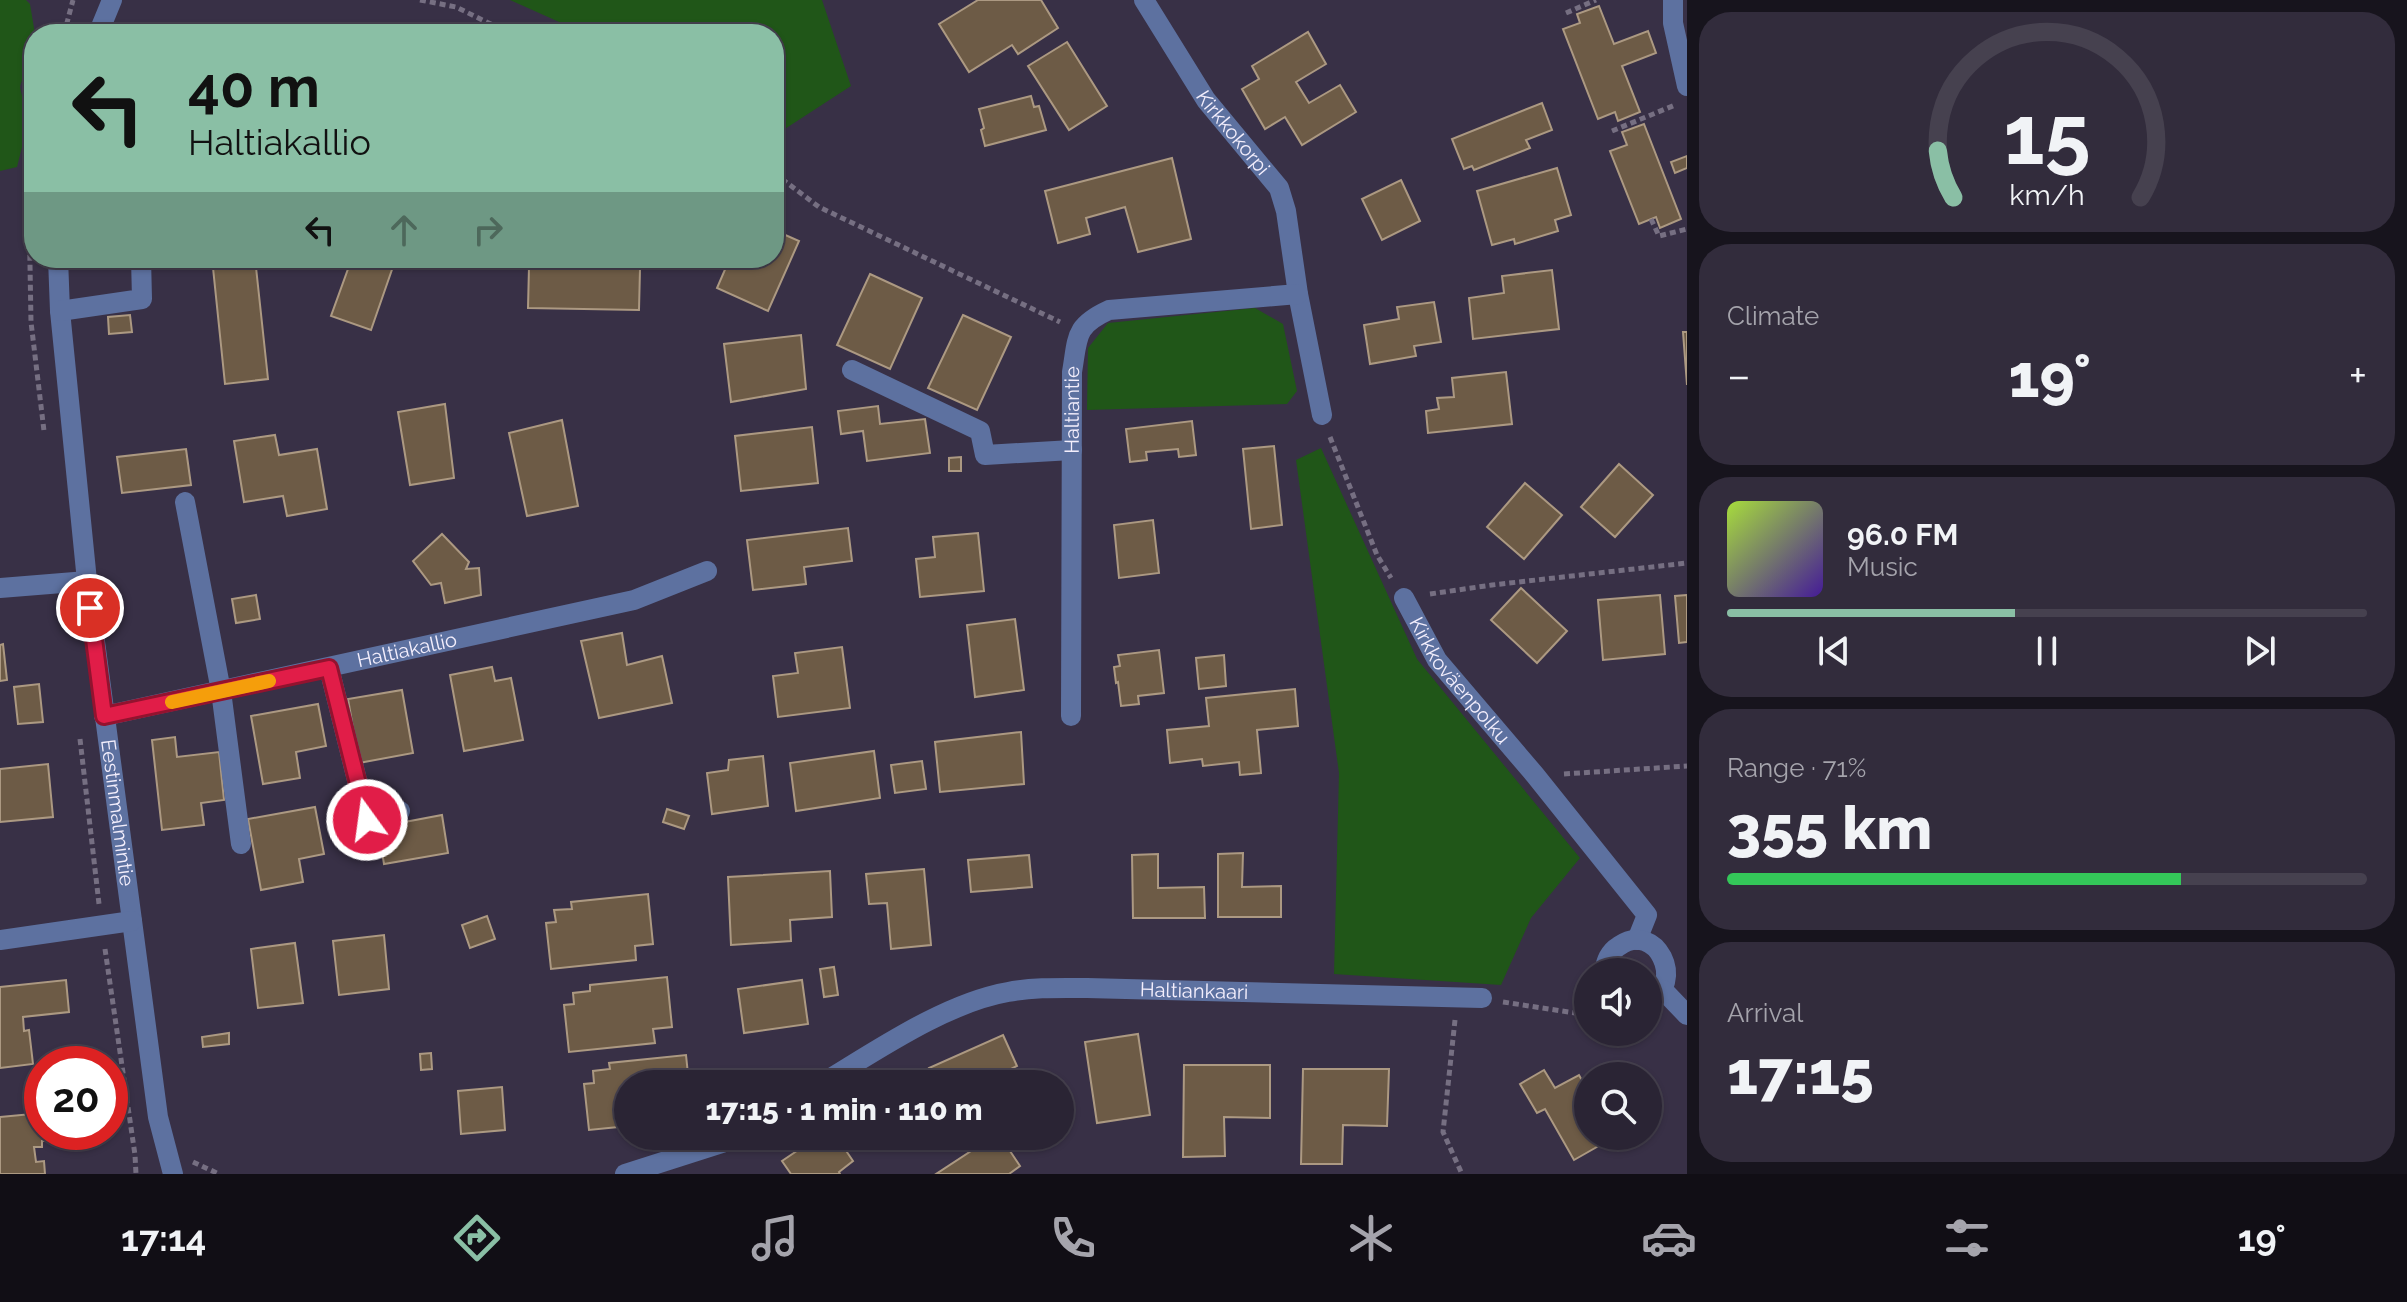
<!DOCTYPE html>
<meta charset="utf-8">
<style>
body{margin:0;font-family:Raleway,sans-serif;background:#322c3c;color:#f1f3f6;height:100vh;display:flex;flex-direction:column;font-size:30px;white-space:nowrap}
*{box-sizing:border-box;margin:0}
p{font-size:26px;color:#a5a4ac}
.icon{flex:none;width:44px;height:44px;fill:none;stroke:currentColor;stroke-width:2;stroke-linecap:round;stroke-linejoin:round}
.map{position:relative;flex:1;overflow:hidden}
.side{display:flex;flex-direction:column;gap:12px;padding:12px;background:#17141d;width:720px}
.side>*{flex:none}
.banner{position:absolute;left:24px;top:24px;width:760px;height:244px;border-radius:32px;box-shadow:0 2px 6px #0004,0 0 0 2px #46414f;background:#8abfa5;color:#111;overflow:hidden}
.buttons{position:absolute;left:1574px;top:958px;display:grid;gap:16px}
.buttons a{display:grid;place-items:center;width:88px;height:88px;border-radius:50%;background:#2a2434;box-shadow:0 2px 6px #0004,0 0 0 2px #46414f;font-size:40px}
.speed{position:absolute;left:24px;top:1046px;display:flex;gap:16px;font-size:40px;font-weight:700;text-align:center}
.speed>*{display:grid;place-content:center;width:104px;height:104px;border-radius:50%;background:#2a2434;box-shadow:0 2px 6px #0004,0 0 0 2px #46414f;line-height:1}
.speed .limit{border:12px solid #d22;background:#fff;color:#111}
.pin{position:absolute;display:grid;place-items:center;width:68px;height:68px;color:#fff;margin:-34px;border:4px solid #fff;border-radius:50%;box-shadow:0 2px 8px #0007}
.me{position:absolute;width:88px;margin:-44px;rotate:346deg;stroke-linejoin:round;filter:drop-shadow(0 0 6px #0008)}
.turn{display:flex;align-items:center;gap:28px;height:168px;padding:0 32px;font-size:36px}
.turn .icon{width:104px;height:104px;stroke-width:2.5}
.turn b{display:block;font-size:56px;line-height:68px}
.lanes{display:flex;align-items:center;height:76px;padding:0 32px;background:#0003;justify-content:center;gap:40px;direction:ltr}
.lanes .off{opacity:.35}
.big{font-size:60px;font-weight:800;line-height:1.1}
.side .tile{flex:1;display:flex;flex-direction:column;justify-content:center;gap:12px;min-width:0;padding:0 28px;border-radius:32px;background:#322c3c}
.side .dial{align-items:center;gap:0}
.dial svg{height:208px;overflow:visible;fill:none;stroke:#46414f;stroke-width:7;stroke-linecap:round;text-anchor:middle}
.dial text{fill:#f1f3f6;stroke:none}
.song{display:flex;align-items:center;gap:24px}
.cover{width:96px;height:96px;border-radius:12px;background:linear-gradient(135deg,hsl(80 70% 55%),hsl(260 70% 35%))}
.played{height:8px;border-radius:4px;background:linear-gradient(90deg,#8abfa5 45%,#46414f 45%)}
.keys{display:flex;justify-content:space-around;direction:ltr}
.heat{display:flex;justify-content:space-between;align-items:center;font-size:44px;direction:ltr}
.charge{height:12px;border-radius:6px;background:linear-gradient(90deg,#34c759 71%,#46414f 0)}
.trip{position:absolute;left:614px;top:1070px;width:460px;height:80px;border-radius:40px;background:#2a2434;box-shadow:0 2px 6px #0004,0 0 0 2px #46414f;font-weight:800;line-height:80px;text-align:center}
.menu{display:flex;height:128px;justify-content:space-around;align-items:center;background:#110e15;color:#a5a4ac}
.menu .icon{width:56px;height:56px}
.menu .current{color:#8abfa5}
.menu b{font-size:36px;color:#f1f3f6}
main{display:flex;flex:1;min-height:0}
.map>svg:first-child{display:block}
.green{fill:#205618}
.building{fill:#6d5b46;stroke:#ac9982;stroke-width:2}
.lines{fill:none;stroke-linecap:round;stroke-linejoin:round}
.path{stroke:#766f82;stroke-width:5;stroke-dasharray:6 4;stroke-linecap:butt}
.minor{stroke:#5d71a0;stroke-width:20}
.route-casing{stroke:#92132f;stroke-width:20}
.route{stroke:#e11d48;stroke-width:14}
.slow{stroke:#f59e0b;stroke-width:14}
.labels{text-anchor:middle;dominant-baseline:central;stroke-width:8;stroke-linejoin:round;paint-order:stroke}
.street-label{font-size:20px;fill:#f3eefc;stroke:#2e263b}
</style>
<main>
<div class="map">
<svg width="1687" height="1174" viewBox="0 0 1687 1174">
<rect width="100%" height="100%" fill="#383046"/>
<!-- green -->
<g class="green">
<path d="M0,0H26L30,4L35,34L20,87L28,123L17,167L0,171Z"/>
<path d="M510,0H822L851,86L774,136V34H586Z"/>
<path d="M1255,308L1283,324L1297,391L1287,404L1087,410L1088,348L1108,323Z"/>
<path d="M1321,448L1417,659L1580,858L1531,918L1501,985L1334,974L1339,773L1296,460Z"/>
</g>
<!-- building -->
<g class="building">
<path d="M978,0H1041L1058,28L1018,54L1012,45L969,72L939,24Z"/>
<path d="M1599,6L1614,44L1648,31L1656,53L1622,66L1640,112L1618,121L1615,112L1598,119L1563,29L1580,23L1577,14Z"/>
<path d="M1308,32L1326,64L1296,82L1309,103L1340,85L1356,112L1302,145L1285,117L1265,129L1242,89L1259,79L1252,66Z"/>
<path d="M1067,42L1107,106L1069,130L1028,66Z"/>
<path d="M1031,96L1034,107L1039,106L1046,130L985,146L981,130L984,128L979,109Z"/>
<path d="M1542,103L1552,130L1526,140L1530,148L1474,170L1472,166L1464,169L1452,139Z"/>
<path d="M1644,124L1681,219L1660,228L1656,217L1639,224L1610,151L1627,145L1622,132Z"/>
<path d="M1687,156V168L1675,173L1671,162Z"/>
<path d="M1172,158L1191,239L1138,252L1125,207L1086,218L1090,234L1058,243L1045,191Z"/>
<path d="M1557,168L1571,215L1555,220L1558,231L1515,244L1514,239L1492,245L1477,191Z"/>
<path d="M1401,180L1420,221L1382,240L1362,199Z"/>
<path d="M774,230L799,241L768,311L717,288L730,258H774Z"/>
<path d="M212,258H255L268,379L225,384Z"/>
<path d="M352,258H396L371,330L331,316Z"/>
<path d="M529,267L640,269L639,310L528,308Z"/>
<path d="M1552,270L1559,329L1473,339L1469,298L1504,293L1502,276Z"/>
<path d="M870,274L922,298L890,369L837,345Z"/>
<path d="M1434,302L1441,342L1414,346L1416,356L1370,364L1364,325L1399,319L1397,307Z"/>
<path d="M130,315L132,332L109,334L108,317Z"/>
<path d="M963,315L1011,337L977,410L928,388Z"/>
<path d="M1683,332H1687V385Z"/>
<path d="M801,335L806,389L731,402L724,344Z"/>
<path d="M1506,372L1512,424L1428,433L1426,411L1439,409L1437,398L1454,397L1452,378Z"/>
<path d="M445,404L454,478L410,485L398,412Z"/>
<path d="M878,406L880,424L925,419L930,453L867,461L863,431L841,434L838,411Z"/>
<path d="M562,420L578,506L527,516L509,433Z"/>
<path d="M1192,421L1196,455L1179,457L1178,449L1146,452L1147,460L1130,462L1126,429Z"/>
<path d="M812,427L818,483L741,491L735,436Z"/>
<path d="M275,435L279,455L317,449L327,509L287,516L283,496L244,502L234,441Z"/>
<path d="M1274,446L1282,525L1251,529L1243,449Z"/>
<path d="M186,449L191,485L122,493L117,457Z"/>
<path d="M961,457V471H949V458Z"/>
<path d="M1619,464L1653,495L1615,537L1581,507Z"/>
<path d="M1525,483L1562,515L1524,559L1487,527Z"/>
<path d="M1153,520L1159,573L1119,578L1114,525Z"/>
<path d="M848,528L852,561L804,567L806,584L753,590L747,540Z"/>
<path d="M978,533L984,591L920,597L916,559L935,557L933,537Z"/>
<path d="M442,534L469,562L466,569L479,568L481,595L445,603L441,583L431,585L413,561Z"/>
<path d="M1521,588L1567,631L1537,663L1491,620Z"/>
<path d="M256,595L260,619L236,623L232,599Z"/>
<path d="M1660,595L1665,654L1603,660L1598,600Z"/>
<path d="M1687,595V642L1679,643L1675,596Z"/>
<path d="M1015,619L1024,690L975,697L967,625Z"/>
<path d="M622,633L627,665L662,656L672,703L599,718L581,641Z"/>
<path d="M3,644L7,680L0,681V645Z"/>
<path d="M842,647L850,708L778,717L773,676L798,673L795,653Z"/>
<path d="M1159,650L1164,693L1138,696L1139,704L1121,706L1118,682L1116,683L1114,667L1120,666L1118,655Z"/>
<path d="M1224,655L1226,686L1199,689L1196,658Z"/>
<path d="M492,667L495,681L511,678L523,740L464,751L450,675Z"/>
<path d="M39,684L43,722L18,724L14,687Z"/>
<path d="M1295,689L1298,726L1257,730L1261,773L1240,775L1239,762L1203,766L1202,759L1170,763L1167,730L1209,726L1206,698Z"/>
<path d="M402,690L413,753L359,763L348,699Z"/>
<path d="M318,704L326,746L296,752L300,778L263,784L251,716Z"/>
<path d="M1021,732L1024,784L940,792L935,742Z"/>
<path d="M175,737L177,757L219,752L224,800L201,803L204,825L162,830L152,740Z"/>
<path d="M874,751L880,798L796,811L790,763Z"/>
<path d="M763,756L768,806L712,814L707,773L728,770L729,760Z"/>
<path d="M922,761L926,789L895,793L891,765Z"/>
<path d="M48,764L53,817L0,822V769Z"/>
<path d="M315,807L324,854L299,859L303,882L261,890L248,819Z"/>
<path d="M667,809L689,816L684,829L663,822Z"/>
<path d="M442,815L448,853L384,864L378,827Z"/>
<path d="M1243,853L1242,887L1281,886V917H1218V854Z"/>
<path d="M1158,854V888L1204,887L1205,918H1133L1132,855Z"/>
<path d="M1029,855L1032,887L971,892L968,860Z"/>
<path d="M924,869L931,945L891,949L887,903L869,904L866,874Z"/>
<path d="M830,871L832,917L790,920L791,941L731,945L728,877Z"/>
<path d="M648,894L653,944L635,946L636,960L551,969L546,923L556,922L554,910L572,909L571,902Z"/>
<path d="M487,916L495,939L470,948L462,925Z"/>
<path d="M384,935L389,989L339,995L333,941Z"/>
<path d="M295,943L303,1003L258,1008L251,949Z"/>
<path d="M834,967L838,995L824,997L820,969Z"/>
<path d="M667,977L672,1027L653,1029L655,1043L569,1052L564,1005L574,1004L573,993L590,991V985Z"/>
<path d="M66,980L69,1012L23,1017L24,1031L29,1030L33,1064L0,1068V987Z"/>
<path d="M802,980L808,1024L744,1033L738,989Z"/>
<path d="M229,1033V1044L203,1047L202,1037Z"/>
<path d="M1138,1034L1150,1115L1097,1123L1085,1042Z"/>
<path d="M1003,1035L1017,1066L1009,1070L1015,1084H936L929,1068Z"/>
<path d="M431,1053L432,1069L421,1070L420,1054Z"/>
<path d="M686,1055L689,1084H628V1126L589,1130L584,1084L594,1083L593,1071L610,1069L609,1063Z"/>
<path d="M1184,1065H1270V1118L1224,1117L1225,1156L1183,1157Z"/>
<path d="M1303,1069H1389L1387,1126L1343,1125L1342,1164H1301Z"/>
<path d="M1544,1070L1555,1088L1579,1075L1588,1091V1136H1616L1574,1160L1545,1109L1537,1113L1520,1084Z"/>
<path d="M502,1087L505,1130L461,1134L458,1091Z"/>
<path d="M42,1113V1132H70L71,1138L42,1141V1147H34L36,1162L44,1161L45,1174H0V1117Z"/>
<path d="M819,1136H836L853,1161L839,1172L840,1174H791L782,1161Z"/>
<path d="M994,1136H1000L1020,1166L1009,1174H936Z"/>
</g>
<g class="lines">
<!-- path -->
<g class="path">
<path d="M420,0L456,7L511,34"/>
<path d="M1566,13L1596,0"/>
<path d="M64,34L73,0"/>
<path d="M1612,131L1675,105"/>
<path d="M34,155L29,207L31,322L44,431"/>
<path d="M774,173L819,207L1060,322"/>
<path d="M1651,219L1659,236L1687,229"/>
<path d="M1330,437L1377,555L1391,578"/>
<path d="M1430,594L1492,585L1687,563"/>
<path d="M80,739L99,904"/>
<path d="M1564,774L1687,766"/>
<path d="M105,949L135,1155L136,1174"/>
<path d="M1503,1002L1582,1014L1588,1010"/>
<path d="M1455,1020L1443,1132L1462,1174"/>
<path d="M193,1162L219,1174"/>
</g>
<!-- minor -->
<g class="minor">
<path id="s1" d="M1144,0L1206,100L1279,188L1286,211L1298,294L1322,415"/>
<path d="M1673,0V23L1687,86"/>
<path d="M98,34L112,0"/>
<path id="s2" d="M58,258L60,311L87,581L158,1117L173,1174"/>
<path d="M60,311L142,299L141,258"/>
<path d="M852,370L980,431L985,455L1072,450"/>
<path d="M185,502L221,691L241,844"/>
<path d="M0,588L87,581"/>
<path id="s3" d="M1404,598L1437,660L1535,775L1647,915L1637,940"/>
<path d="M329,668L367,820L400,811"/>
<path id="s4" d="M104,716L634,600L707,571"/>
<path id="s5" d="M1071,716L1072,372C1078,337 1074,326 1109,310L1298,294"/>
<path d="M0,940L132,921"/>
<path d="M1604,972C1606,961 1609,952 1619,946C1656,920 1687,983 1648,1002"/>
<path d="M1663,990L1687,1015"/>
<path id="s6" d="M821,1084C876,1051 945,1003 1008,992C1034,987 1061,988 1087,988L1482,998"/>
<path d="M625,1174L722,1143L735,1136"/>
</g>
</g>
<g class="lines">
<!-- route casing -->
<g class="route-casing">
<path id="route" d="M90,608L104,716L329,668L367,820"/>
</g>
<!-- route -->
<use href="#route" class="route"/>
<!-- slow -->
<path class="slow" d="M172,702L269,681"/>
</g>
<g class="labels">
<!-- street labels -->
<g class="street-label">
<text stroke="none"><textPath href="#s1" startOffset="160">Kirkkokorpi</textPath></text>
<text stroke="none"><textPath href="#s5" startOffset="306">Haltiantie</textPath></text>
<text stroke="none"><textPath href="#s4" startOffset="310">Haltiakallio</textPath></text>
<text stroke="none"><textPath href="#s3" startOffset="100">Kirkkoväenpolku</textPath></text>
<text stroke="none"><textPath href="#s2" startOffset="558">Eestinmalmintie</textPath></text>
<text stroke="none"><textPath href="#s6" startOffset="396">Haltiankaari</textPath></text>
</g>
</g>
</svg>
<div class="buttons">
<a><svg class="icon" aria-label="sound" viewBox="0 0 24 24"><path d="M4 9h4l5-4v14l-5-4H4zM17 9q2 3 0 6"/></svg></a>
<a><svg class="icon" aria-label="search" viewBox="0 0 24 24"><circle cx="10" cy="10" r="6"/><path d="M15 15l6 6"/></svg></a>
</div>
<div class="speed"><div class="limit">20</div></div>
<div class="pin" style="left:90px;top:608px;background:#d93025"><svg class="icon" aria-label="arrive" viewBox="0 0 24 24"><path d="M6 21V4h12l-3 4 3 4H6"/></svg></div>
<svg class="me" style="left:367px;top:820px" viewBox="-20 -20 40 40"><circle r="17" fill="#e11d48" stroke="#fff" stroke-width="3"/><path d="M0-11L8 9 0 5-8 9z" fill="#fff"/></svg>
<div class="trip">17:15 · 1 min · 110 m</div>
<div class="banner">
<div class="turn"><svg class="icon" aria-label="left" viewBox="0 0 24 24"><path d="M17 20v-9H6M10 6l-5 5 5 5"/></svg><div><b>40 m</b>Haltiakallio</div></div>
<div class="lanes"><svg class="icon" aria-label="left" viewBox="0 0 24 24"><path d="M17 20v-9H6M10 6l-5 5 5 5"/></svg><svg class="icon off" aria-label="ahead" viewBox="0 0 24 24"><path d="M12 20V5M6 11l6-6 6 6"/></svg><svg class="icon off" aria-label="right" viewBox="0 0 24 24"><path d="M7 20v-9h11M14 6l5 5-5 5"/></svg></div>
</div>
</div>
<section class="side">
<div class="tile dial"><svg viewBox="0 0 100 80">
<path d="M14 69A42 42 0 1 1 86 69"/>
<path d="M14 69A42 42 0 0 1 8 51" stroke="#8abfa5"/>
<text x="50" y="56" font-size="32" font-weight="700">15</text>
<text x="50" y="72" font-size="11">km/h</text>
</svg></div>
<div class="tile"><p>Climate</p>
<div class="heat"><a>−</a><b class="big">19°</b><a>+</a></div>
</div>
<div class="tile">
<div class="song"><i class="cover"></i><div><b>96.0 FM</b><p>Music</p></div></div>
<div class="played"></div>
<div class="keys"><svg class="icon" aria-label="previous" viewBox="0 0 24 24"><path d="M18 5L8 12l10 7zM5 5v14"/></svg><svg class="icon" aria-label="pause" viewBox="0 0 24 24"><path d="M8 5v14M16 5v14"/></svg><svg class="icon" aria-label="next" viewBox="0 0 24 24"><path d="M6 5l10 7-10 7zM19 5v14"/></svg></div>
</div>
<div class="tile"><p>Range · 71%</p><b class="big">355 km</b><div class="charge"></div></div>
<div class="tile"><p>Arrival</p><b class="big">17:15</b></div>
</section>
</main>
<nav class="menu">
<b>17:14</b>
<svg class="icon current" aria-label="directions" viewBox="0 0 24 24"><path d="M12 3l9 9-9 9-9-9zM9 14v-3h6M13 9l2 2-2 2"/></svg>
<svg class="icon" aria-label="music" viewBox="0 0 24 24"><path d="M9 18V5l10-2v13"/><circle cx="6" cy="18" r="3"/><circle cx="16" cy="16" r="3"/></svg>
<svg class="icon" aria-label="phone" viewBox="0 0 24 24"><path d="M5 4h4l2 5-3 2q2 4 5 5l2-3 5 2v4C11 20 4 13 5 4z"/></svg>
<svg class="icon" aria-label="climate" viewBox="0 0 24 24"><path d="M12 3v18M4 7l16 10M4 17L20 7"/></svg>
<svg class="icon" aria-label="car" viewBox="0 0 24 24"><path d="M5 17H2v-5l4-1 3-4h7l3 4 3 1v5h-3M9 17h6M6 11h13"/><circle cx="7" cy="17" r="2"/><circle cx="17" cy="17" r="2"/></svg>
<svg class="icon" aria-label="filters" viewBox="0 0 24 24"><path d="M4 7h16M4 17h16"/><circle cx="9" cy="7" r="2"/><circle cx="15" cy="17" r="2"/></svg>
<b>19°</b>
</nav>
